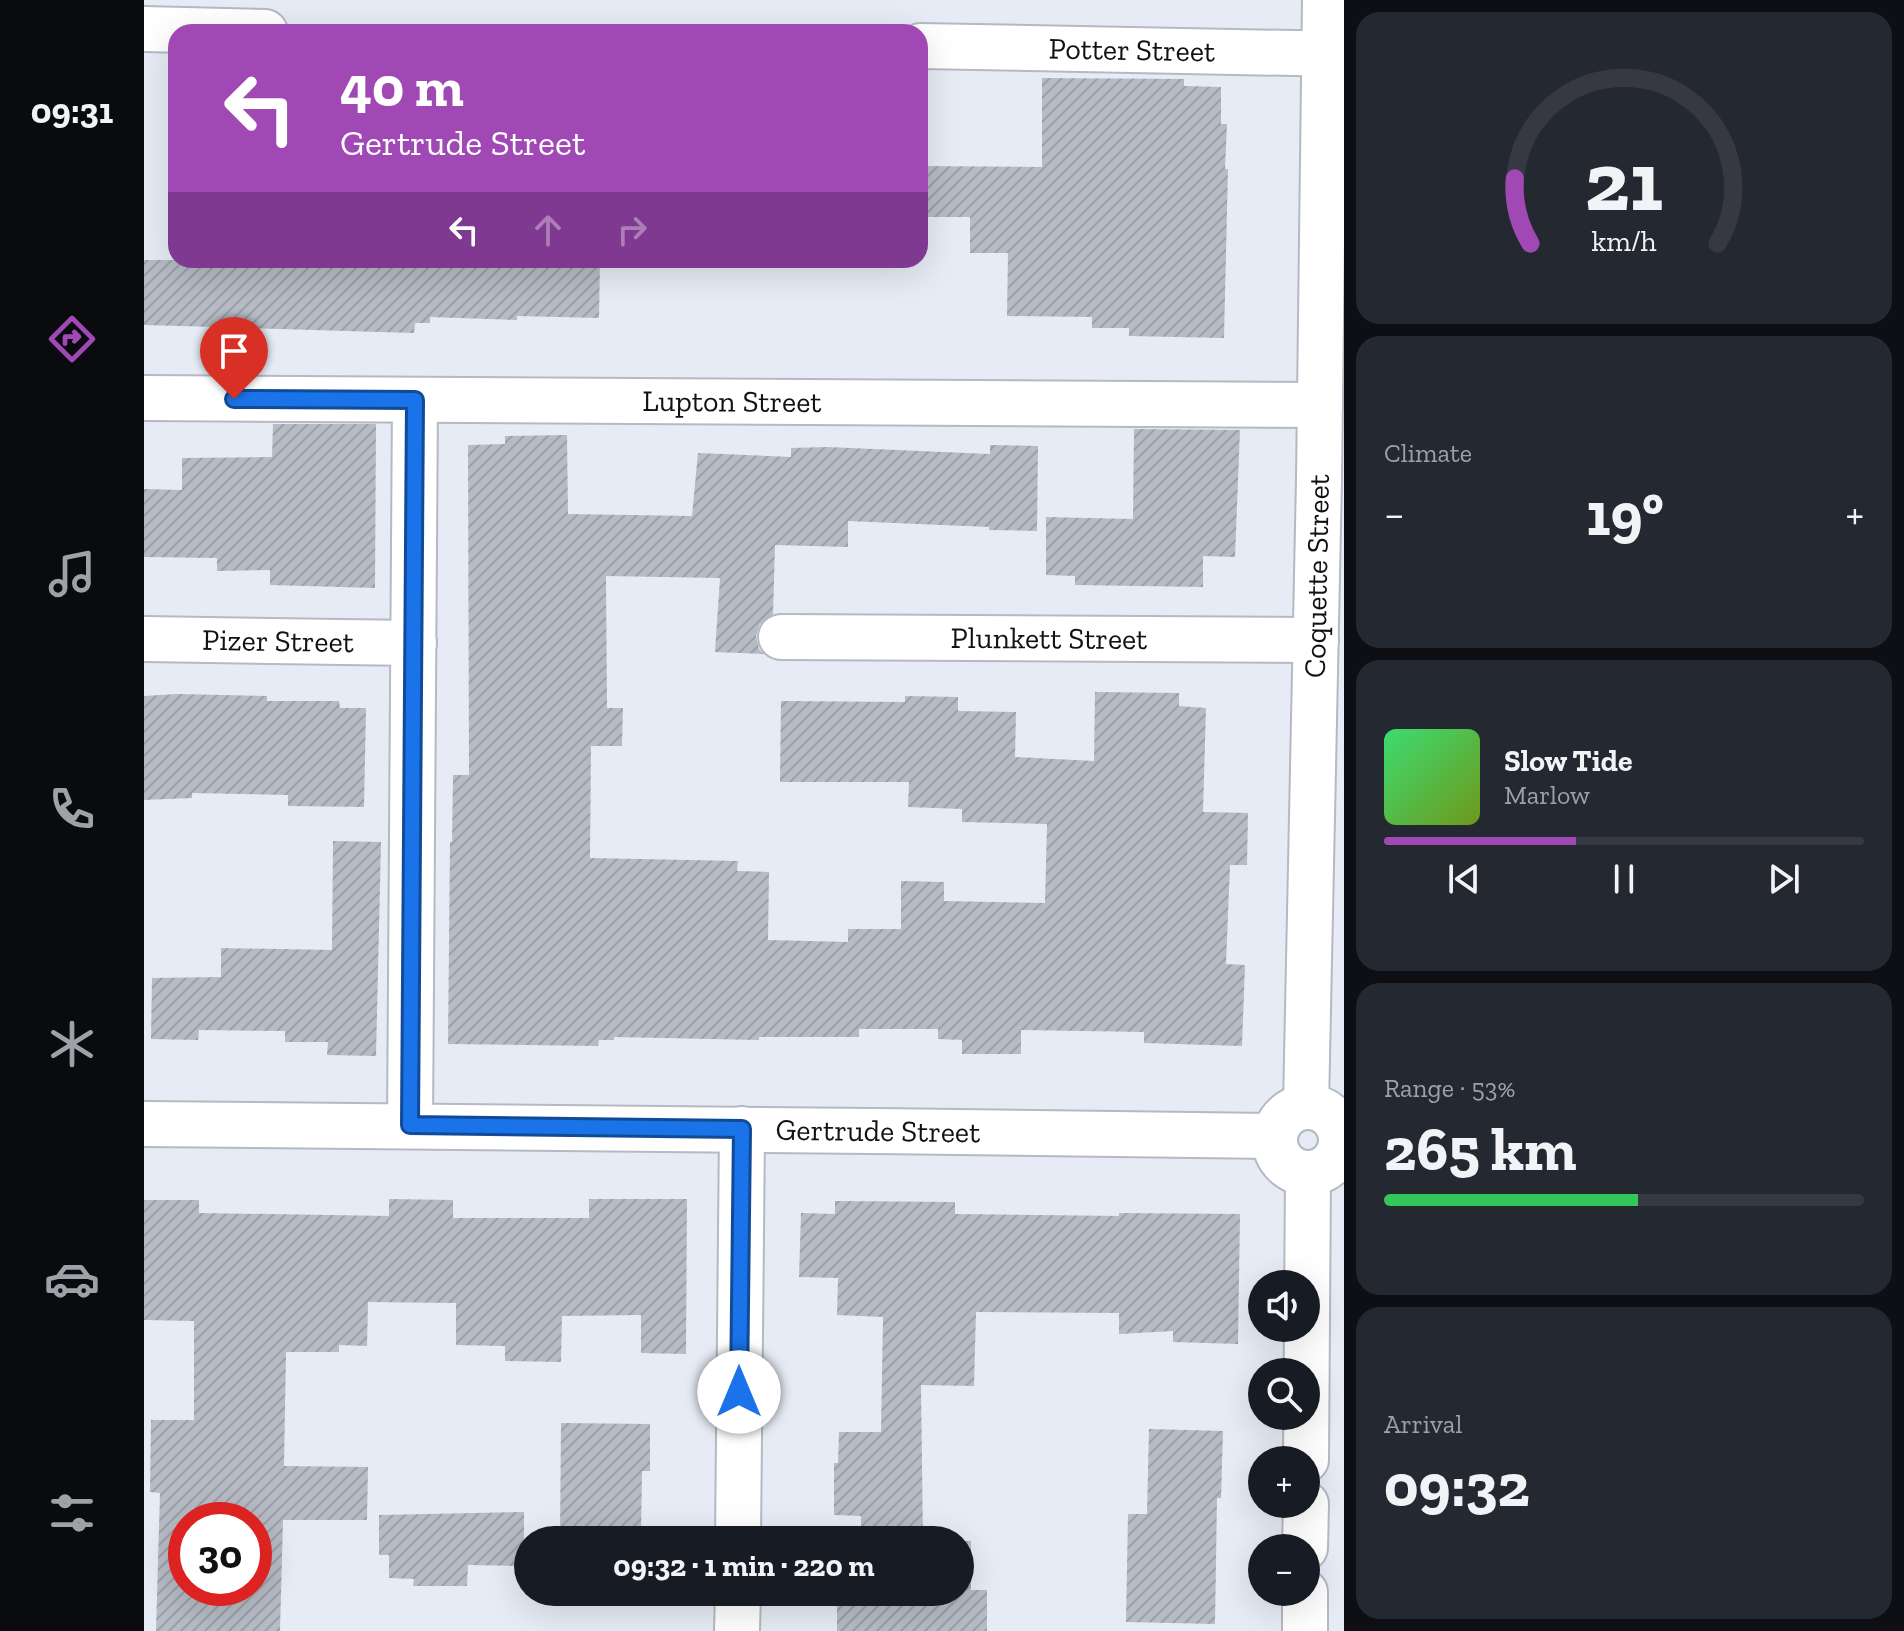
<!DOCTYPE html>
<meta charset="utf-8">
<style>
body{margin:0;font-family:"Zilla Slab",serif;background:#242831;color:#f1f3f6;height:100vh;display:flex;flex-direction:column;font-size:30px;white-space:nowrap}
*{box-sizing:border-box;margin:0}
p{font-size:26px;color:#9ea1a6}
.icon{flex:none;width:44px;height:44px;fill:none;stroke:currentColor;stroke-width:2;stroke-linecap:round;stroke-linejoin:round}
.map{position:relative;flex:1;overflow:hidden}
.details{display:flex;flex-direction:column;gap:12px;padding:12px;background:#0d0f14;width:560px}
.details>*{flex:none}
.top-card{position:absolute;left:24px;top:24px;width:760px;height:244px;border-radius:24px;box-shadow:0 8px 32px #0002;background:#a048b4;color:#fff;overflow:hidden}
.buttons{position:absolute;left:1104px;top:1270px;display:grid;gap:16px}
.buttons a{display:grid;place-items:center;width:72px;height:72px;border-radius:50%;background:#171b24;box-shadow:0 8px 32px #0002;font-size:40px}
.speed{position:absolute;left:24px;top:1502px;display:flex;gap:16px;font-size:40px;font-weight:700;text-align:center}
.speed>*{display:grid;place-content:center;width:104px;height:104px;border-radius:50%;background:#171b24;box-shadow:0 8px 32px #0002;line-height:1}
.speed .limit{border:12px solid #d22;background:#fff;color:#111}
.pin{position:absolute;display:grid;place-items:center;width:68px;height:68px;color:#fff;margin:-82px -34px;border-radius:50% 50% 50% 0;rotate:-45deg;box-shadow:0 0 8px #0007}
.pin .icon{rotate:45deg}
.me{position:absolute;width:88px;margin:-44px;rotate:0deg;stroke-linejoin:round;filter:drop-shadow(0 0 6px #0008)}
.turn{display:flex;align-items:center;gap:28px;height:168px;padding:0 40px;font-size:36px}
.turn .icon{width:104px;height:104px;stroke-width:2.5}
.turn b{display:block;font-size:56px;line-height:68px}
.lanes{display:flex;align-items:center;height:76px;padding:0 40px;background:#0003;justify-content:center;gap:40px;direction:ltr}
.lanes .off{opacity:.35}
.big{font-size:60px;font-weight:700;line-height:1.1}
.details .tile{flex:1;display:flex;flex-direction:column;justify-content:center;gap:12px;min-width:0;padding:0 28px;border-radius:24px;background:#242831}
.details .dial{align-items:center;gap:0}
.dial svg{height:208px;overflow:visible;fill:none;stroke:#363941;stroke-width:7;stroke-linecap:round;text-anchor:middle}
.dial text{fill:#f1f3f6;stroke:none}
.song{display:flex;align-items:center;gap:24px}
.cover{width:96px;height:96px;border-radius:12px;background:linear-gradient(135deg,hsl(140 70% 55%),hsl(80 70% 35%))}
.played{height:8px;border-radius:4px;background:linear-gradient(90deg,#a048b4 40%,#363941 40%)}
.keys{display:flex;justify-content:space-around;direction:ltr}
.heat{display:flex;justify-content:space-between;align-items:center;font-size:44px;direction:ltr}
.charge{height:12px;border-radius:6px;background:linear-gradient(90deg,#34c759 53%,#363941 0)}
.trip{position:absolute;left:370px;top:1526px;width:460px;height:80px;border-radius:40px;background:#171b24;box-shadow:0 8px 32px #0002;font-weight:700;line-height:80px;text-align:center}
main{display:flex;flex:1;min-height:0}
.dock{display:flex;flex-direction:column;width:144px;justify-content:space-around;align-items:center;background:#090b0e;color:#9ea1a6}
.dock .icon{width:56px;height:56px}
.dock .active{color:#a048b4}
.dock b{font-size:36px;color:#f1f3f6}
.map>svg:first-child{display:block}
.building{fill:url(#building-hatch);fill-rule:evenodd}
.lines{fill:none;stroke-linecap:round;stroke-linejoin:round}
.minor-casing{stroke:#b4b9c2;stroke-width:48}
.minor{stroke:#fff;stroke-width:44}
.route-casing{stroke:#114b97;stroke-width:20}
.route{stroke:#1a73e8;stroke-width:14}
.labels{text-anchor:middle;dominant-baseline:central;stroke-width:8;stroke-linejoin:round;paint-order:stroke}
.street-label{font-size:30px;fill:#111216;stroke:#f5f8fe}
</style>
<main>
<nav class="dock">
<b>09:31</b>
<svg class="icon active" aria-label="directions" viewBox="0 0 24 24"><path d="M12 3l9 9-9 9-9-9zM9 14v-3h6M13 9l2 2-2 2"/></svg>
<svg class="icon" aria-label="music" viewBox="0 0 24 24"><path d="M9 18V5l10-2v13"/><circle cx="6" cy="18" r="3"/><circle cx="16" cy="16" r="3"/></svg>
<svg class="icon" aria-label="phone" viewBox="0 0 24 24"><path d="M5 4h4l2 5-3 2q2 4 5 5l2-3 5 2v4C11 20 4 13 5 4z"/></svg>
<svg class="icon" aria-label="climate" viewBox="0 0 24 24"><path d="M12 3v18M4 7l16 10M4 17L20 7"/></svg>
<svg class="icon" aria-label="car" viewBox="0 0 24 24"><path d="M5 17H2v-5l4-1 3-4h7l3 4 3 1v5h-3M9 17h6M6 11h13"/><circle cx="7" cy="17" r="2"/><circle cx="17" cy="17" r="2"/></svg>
<svg class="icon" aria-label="filters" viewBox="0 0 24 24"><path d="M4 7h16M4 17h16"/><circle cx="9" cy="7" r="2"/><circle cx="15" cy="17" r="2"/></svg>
</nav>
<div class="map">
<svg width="1200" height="1631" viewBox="0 0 1200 1631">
<defs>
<pattern id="building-hatch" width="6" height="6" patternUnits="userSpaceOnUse" patternTransform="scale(2)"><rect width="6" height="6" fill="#b6bbc5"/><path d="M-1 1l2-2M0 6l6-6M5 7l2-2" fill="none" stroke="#9ba0a8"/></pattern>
</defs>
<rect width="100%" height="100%" fill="#e6ebf5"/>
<!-- building -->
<g class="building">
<path d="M898,78L1040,79V86L1077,87V124H1083L1081,169H1084L1080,338L985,336V328H948V317L863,316L864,253H826V217H776V166L898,167Z"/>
<path d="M0,260H456L455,318L373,316V320L286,317V323H271L270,333L0,325Z"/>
<path d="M129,424H232L231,588L126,585V570L73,571V558L0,557V489L38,490V458L128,457Z"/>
<path d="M990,429L1096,430L1091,557L1059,556V587L931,585V576L902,575V517L989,519Z"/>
<path d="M423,435L424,514L548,516L554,453L647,457V448L683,447L846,454V445L894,446L893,531L845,530V527L704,521V547L631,545L629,614L616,624L612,636L615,649L620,654L571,652L576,578L462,576L463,708H479L478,746H447L446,858L594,861L593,871L625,872L624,940L704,942V929H757V881L800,882V901L901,903L903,824L818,822V809L764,807L765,782H636L637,701L761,702V696L814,697V711L872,712L871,757L950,761L951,692L1035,693V706L1062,708L1059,812L1104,813L1103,865H1086L1082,964L1101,965L1098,1046L1000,1043V1032L877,1030V1054H818V1040L794,1039V1029H715V1037H615V1040L470,1037V1040H455L454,1046L304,1044L306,842H308L309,775H325L324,445L361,444V436Z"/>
<path d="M33,694L123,696V701H195L196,708H222L220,807L144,806V795L48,793V798L0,800V696Z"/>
<path d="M189,841L237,842L232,1056L183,1055L184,1042H141V1031L55,1030L54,1040L7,1039L8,978L77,977V948L188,950Z"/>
<path d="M245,1199L309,1200V1218H445V1199H543L542,1354L497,1353V1315L418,1316L417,1362L361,1361V1346L312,1345V1303L224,1302L223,1346L195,1345V1352H142L140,1466L224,1467L223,1520H139L136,1631H12L16,1493L6,1492L7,1420H50V1321L0,1320V1200H55V1213L245,1216ZM42,1520H110V1588H42Z"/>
<path d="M691,1201L811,1202V1214L975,1216V1213L1096,1214L1094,1344L1029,1342V1331L975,1334V1313L832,1312L830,1386L777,1385L779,1540H717V1516L690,1515V1463H694L695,1432H737L739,1317L693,1315L694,1278L655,1277L657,1213L691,1214Z"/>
<path d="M417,1423L506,1424V1471H498L497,1540H416Z"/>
<path d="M1005,1429L1079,1431L1077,1498H1073L1071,1624L982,1622L984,1514H1003Z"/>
<path d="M380,1512V1566L324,1565L323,1586H269L270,1579L245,1578V1555H235V1515Z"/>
<path d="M816,1541H827V1590H843V1631H693V1592H816Z"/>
</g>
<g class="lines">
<!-- minor casing -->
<g class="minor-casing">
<g id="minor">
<path d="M0,29L121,32"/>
<path id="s1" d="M776,46L1200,54"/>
<path id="s2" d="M0,398L1176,405"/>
<path id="s3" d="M637,637L1172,640"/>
<path id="s4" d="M0,639L270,643"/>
<path id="s5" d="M1162,1106L1175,479L1181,0"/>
<circle cx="1164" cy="1140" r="33"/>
<path id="s6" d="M0,1124C377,1125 754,1132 1131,1136"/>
<path d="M266,1125L271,400"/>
<path d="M1162,1460L1164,1173"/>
<path d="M594,1540L598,1129"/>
<path d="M1161,1548L1162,1504"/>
<path d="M593,1631L594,1592"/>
<path d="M1161,1631V1592"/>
</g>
</g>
<!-- minor -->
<use href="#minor" class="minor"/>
</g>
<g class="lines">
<!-- route casing -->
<g class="route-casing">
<path id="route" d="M90,399L271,400L266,1125L598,1129L595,1392"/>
</g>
<!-- route -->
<use href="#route" class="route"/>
</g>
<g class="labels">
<!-- street labels -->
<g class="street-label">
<text stroke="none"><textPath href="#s1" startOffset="212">Potter Street</textPath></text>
<text stroke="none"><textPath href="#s2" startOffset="588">Lupton Street</textPath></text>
<text stroke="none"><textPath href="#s5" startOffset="530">Coquette Street</textPath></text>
<text stroke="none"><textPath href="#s3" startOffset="268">Plunkett Street</textPath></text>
<text stroke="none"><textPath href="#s4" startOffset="134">Pizer Street</textPath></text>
<text stroke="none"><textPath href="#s6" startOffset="734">Gertrude Street</textPath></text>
</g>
</g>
</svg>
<div class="buttons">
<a><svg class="icon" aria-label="sound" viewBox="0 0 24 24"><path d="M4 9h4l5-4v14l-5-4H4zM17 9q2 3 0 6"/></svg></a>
<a><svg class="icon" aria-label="search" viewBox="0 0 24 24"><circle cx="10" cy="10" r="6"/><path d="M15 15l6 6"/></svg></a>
<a>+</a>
<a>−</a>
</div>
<div class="speed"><div class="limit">30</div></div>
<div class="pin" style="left:90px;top:399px;background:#d93025"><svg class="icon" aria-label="arrive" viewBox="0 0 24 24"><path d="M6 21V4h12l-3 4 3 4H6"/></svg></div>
<svg class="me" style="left:595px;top:1392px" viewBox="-20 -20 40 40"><circle r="19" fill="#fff"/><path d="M0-13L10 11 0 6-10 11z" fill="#1a73e8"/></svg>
<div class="trip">09:32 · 1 min · 220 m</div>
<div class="top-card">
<div class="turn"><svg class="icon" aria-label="left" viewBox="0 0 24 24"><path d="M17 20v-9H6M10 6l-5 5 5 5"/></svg><div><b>40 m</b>Gertrude Street</div></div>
<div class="lanes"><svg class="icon" aria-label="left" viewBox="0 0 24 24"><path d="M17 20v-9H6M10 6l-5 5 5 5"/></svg><svg class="icon off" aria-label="ahead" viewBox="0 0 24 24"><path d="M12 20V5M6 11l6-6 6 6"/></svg><svg class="icon off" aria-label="right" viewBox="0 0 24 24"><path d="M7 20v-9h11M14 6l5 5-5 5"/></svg></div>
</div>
</div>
<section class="details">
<div class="tile dial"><svg viewBox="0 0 100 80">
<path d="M14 69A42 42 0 1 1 86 69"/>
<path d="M14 69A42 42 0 0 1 8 44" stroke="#a048b4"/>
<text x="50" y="56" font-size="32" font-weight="700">21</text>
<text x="50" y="72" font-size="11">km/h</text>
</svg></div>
<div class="tile"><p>Climate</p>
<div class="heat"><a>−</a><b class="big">19°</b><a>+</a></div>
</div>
<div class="tile">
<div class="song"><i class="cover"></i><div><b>Slow Tide</b><p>Marlow</p></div></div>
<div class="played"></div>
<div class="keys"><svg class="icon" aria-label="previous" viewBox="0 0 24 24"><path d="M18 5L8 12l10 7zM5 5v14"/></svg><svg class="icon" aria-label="pause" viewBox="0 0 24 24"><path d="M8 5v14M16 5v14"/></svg><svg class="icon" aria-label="next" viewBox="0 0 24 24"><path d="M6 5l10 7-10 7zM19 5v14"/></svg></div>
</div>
<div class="tile"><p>Range · 53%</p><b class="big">265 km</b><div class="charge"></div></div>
<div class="tile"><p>Arrival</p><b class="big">09:32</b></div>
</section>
</main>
